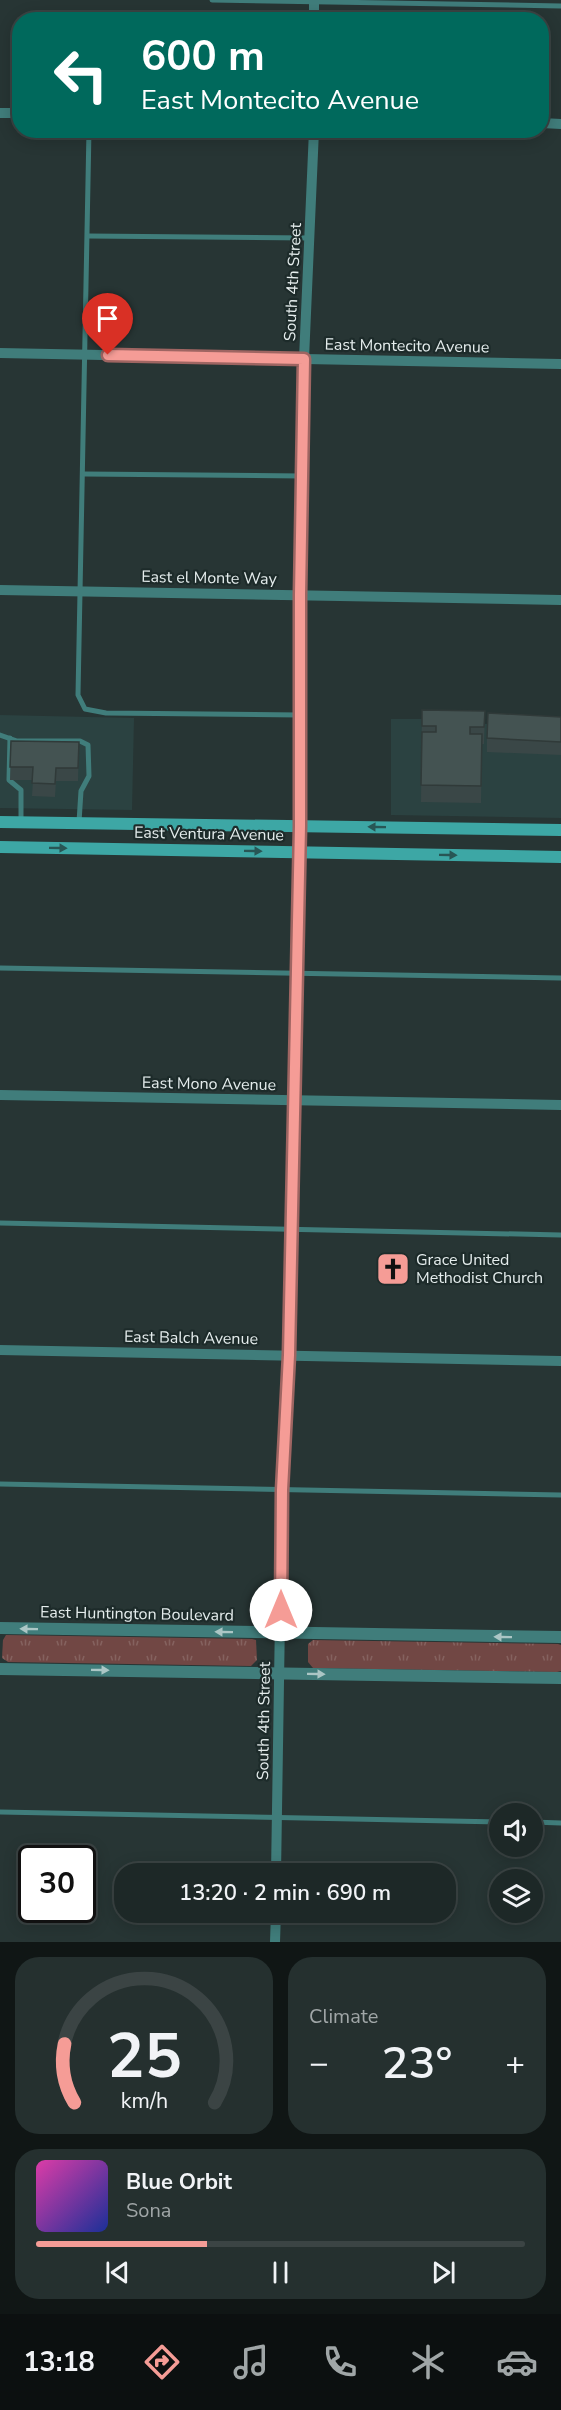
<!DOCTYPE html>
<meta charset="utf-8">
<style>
body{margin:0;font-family:"Nunito Sans",sans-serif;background:#25302f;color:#f1f3f6;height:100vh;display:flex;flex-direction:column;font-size:22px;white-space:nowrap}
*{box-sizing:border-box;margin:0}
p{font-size:20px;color:#a0a6a7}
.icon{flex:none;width:33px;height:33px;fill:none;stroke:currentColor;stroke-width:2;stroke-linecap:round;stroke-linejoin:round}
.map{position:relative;height:1942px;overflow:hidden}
.drawer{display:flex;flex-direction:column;gap:15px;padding:15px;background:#101615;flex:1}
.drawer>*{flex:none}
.top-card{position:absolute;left:12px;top:12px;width:537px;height:126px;border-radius:24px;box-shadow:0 3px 15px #0003,0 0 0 2px #3b4444;background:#00695c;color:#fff;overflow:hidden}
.tools{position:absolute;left:489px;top:1803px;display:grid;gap:12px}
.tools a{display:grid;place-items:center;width:54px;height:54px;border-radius:50%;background:#1d2827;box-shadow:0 3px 15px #0003,0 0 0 2px #3b4444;font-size:30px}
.speed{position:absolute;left:18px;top:1845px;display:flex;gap:12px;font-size:30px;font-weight:700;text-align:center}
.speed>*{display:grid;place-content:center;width:78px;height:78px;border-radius:50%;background:#1d2827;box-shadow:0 3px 15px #0003,0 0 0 2px #3b4444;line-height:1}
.speed .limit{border:3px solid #111;border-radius:9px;background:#fff;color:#111}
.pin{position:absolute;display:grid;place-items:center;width:51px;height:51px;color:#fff;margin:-62px -26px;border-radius:50% 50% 50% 0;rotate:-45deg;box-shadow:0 0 6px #0007}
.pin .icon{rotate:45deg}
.me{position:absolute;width:66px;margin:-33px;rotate:0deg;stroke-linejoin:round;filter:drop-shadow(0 0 4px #0008)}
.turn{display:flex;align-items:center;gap:21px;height:126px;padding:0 30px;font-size:27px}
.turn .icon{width:78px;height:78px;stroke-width:2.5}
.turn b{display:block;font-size:42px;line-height:51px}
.big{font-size:45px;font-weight:600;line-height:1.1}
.drawer .tile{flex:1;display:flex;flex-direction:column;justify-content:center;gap:9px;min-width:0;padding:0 21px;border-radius:24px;background:#25302f}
.drawer .dial{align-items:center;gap:0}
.dial svg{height:156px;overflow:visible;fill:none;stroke:#3b4444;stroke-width:7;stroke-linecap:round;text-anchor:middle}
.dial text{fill:#f1f3f6;stroke:none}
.song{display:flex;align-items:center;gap:18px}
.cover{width:72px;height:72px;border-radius:9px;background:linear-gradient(135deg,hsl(320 70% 55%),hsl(230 70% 35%))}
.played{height:6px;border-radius:3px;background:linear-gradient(90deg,#f59c96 35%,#3b4444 35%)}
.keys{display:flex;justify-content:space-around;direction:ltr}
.heat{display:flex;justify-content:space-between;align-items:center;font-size:33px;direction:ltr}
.drawer .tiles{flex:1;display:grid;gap:15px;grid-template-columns:1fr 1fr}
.tile:last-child{grid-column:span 2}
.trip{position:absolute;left:114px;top:1863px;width:342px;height:60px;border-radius:24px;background:#1d2827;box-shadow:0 3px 15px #0003,0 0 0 2px #3b4444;font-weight:600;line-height:60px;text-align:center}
.tab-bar{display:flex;height:96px;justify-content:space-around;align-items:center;background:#0c1010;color:#a0a6a7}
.tab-bar .icon{width:42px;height:42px}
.tab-bar .active{color:#f59c96}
.tab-bar b{font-size:27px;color:#f1f3f6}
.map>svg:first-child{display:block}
.built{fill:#2b4241}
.grass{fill:url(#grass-tufts)}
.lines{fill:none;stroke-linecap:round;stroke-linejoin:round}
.service{stroke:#407d7b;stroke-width:5}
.minor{stroke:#407d7b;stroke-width:10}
.tertiary{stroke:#407d7b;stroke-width:12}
.secondary{stroke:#3da7a5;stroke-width:12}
.wall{fill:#3a4747}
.building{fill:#445352;stroke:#303a39;stroke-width:1.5}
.oneway{fill:#285655}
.oneway2{fill:#abc6c5}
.route-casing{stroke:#9f6562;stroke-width:15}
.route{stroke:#f59c96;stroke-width:10}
.labels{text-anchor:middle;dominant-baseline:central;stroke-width:4.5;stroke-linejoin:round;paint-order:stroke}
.street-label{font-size:16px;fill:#e5eded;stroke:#1d2b2a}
.poi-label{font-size:16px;fill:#e5eded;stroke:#1d2b2a;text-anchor:start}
</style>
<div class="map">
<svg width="561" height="1942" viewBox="0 0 561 1942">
<defs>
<pattern id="grass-tufts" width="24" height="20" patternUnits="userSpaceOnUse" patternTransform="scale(1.5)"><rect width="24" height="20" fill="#714744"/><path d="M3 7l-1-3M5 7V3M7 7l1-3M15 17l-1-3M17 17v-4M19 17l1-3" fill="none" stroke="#85625f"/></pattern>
</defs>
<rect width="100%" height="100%" fill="#273534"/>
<!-- built -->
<g class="built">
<path d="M0,715L134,718L132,810L0,808Z"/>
<path d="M391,719H423V723L561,725V818L391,815Z"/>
</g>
<!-- grass -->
<g class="grass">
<path d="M6,1635L252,1639L256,1640L257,1660L251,1666L8,1662L2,1658L3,1640Z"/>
<path d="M313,1640L558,1644L561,1645V1671L557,1672L313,1668L308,1662V1644Z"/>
</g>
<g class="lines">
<!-- service -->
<g class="service">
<path d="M212,0L561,6"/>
<path d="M89,130L78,695L85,709L106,713L300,715"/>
<path d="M88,236L310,238"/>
<path d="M84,474L302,476"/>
<path d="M0,735L17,741H80L88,745L89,776L81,791L79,822"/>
<path d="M10,738L9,780L21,790V821"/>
<path d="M0,968L561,978"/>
<path d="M0,1223L561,1235"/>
<path d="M0,1484L561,1495"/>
<path d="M0,1812L500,1822"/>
<path d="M532,1822L561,1823"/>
</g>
<!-- minor -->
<g class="minor">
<path d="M314,0V20"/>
<path d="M0,113H20"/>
<path d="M542,123L561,124"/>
<path d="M0,353L561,364"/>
<path d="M0,590L561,600"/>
<path d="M0,1095L561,1105"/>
<path d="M0,1350L561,1361"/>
<path d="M276,1874L282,1490L289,1355L300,826V595L304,359L314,130"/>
<path d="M275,1942L276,1912"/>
</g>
<!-- tertiary -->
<g class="tertiary">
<path d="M0,1628L561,1637"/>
<path d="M0,1669L561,1678"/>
</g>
<!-- secondary -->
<g class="secondary">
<path d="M0,822L561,830"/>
<path d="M0,847L561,857"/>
</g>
</g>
<!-- wall -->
<g class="wall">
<path d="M422,710L485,711L484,744H482L481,803L421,802Z"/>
<path d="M561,717V755L487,752V738Z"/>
<path d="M11,741L79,742L78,781H56L55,797L32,796L33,780H10Z"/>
</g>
<!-- building -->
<g class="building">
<path d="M422,710L485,711L484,727H470V734H482L481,786L421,785L422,732H436V726H422Z"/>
<path d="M488,713L561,717V742L487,738Z"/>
<path d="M11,741L79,742L78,768H56L55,784L32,783L33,767H10Z"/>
</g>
<!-- one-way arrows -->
<defs><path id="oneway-solid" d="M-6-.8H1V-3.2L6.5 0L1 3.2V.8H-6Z" transform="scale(1.5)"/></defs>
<g class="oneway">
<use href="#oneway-solid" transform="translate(377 827) rotate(-179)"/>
<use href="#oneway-solid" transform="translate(58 848) rotate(1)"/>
<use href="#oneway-solid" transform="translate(253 851) rotate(1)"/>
<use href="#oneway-solid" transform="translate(448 855) rotate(1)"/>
</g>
<g class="oneway2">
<use href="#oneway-solid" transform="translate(29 1629) rotate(-179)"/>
<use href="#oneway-solid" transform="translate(224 1632) rotate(-179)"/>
<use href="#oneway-solid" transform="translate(503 1637) rotate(-179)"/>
<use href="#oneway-solid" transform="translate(100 1670) rotate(1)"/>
<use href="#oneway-solid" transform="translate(316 1674) rotate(1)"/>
</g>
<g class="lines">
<!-- route casing -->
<g class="route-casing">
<path id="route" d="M108,355L304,359L300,595V826L289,1355L282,1490L281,1610"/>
</g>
<!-- route -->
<use href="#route" class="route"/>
</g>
<!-- icons -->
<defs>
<g id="church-square" transform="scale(1.725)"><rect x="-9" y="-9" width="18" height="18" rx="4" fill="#f59c96" stroke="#1d2b2a"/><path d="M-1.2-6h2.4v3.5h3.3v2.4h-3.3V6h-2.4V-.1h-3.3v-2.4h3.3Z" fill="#111"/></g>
</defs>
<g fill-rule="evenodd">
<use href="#church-square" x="393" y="1269"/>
</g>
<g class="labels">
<!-- street labels -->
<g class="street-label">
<text transform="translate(293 282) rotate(-87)">South 4th Street</text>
<text transform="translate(407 346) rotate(1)">East Montecito Avenue</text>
<text transform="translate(209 578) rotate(1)">East el Monte Way</text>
<text transform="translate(209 834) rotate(1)">East Ventura Avenue</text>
<text transform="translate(209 1084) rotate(1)">East Mono Avenue</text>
<text transform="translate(191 1338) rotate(1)">East Balch Avenue</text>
<text transform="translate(137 1614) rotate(1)">East Huntington Boulevard</text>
<text transform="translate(264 1721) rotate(-89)">South 4th Street</text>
</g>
<!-- poi labels -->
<g class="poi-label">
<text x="416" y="1260">Grace United<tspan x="416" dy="18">Methodist Church</tspan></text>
</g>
</g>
</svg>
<div class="tools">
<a><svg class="icon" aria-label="sound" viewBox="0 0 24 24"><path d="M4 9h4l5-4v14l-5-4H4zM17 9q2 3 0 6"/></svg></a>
<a><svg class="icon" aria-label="layers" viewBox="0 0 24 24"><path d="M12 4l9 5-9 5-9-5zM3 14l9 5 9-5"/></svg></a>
</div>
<div class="speed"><div class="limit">30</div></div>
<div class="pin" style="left:108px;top:355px;background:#d93025"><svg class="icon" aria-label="arrive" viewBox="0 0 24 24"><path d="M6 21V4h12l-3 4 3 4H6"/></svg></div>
<svg class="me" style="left:281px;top:1610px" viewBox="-20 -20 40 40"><circle r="19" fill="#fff"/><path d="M0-13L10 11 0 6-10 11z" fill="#f59c96"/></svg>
<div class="trip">13:20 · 2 min · 690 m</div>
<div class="top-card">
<div class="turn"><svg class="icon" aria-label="left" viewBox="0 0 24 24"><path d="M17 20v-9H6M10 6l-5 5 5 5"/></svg><div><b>600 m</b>East Montecito Avenue</div></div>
</div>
</div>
<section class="drawer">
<div class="tiles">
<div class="tile dial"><svg viewBox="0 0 100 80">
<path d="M14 69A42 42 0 1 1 86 69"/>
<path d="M14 69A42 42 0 0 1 9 39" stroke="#f59c96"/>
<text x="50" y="56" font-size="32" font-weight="700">25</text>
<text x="50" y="72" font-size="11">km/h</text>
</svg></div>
<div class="tile"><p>Climate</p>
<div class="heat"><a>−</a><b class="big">23°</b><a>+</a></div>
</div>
<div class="tile">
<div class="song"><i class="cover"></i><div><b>Blue Orbit</b><p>Sona</p></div></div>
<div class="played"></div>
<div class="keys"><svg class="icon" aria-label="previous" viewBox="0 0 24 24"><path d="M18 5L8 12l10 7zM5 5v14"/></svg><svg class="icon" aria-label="pause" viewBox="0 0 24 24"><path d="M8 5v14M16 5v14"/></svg><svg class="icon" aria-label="next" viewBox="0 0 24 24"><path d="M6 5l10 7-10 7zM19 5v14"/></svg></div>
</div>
</div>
</section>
<nav class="tab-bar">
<b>13:18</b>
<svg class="icon active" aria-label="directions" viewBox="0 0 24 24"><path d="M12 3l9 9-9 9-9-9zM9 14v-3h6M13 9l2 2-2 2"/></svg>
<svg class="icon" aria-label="music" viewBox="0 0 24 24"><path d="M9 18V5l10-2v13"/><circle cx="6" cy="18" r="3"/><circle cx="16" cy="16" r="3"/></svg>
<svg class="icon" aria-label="phone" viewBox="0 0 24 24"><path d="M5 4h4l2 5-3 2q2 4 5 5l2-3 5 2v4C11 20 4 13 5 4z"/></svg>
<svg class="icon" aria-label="climate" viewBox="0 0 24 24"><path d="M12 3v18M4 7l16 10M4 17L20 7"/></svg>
<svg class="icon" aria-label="car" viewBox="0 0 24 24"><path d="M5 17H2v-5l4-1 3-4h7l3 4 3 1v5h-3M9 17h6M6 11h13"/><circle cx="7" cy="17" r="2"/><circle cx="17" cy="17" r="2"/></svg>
</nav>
